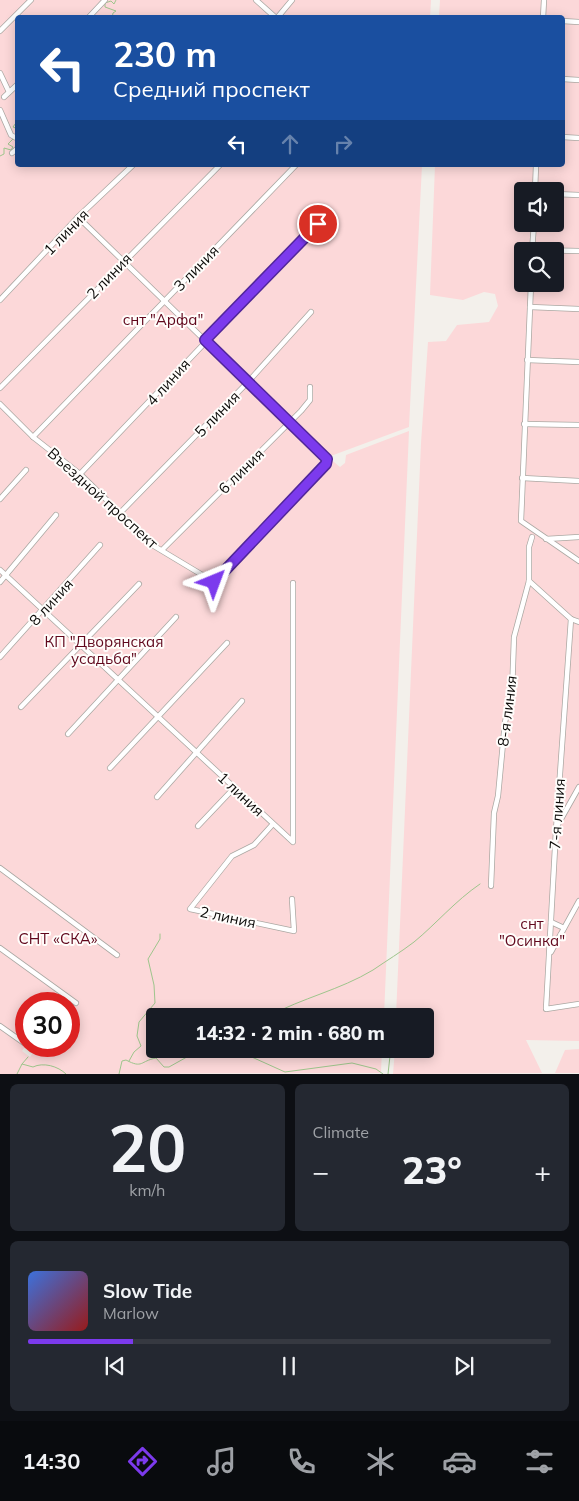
<!DOCTYPE html>
<meta charset="utf-8">
<style>
body{margin:0;font-family:Mulish,sans-serif;background:#242831;color:#f1f3f6;height:100vh;display:flex;flex-direction:column;font-size:19px;white-space:nowrap}
*{box-sizing:border-box;margin:0}
p{font-size:16px;color:#9ea1a6}
.icon{flex:none;width:28px;height:28px;fill:none;stroke:currentColor;stroke-width:2;stroke-linecap:round;stroke-linejoin:round}
.map{position:relative;height:1074px;overflow:hidden}
.drawer{display:flex;flex-direction:column;gap:10px;padding:10px;background:#0d0f14;flex:1}
.drawer>*{flex:none}
.top-card{position:absolute;left:15px;top:15px;width:550px;height:152px;border-radius:5px;box-shadow:0 2px 12px #0003;background:#1a4fa0;color:#fff;overflow:hidden}
.controls{position:absolute;left:514px;top:182px;display:grid;gap:10px}
.controls a{display:grid;place-items:center;width:50px;height:50px;border-radius:5px;background:#171b24;box-shadow:0 2px 12px #0003;font-size:25px}
.speed{position:absolute;left:15px;top:992px;display:flex;gap:10px;font-size:25px;font-weight:700;text-align:center}
.speed>*{display:grid;place-content:center;width:65px;height:65px;border-radius:50%;background:#171b24;box-shadow:0 2px 12px #0003;line-height:1}
.speed .limit{border:8px solid #d22;background:#fff;color:#111}
.pin{position:absolute;display:grid;place-items:center;width:42px;height:42px;color:#fff;margin:-21px;border:2px solid #fff;border-radius:50%;box-shadow:0 1px 5px #0007}
.me{position:absolute;width:55px;margin:-28px;rotate:44deg;stroke-linejoin:round;filter:drop-shadow(0 0 4px #0008)}
.turn{display:flex;align-items:center;gap:18px;height:105px;padding:0 15px;font-size:22px}
.turn .icon{width:65px;height:65px;stroke-width:2.5}
.turn b{display:block;font-size:35px;line-height:42px}
.lanes{display:flex;align-items:center;height:48px;padding:0 15px;background:#0003;justify-content:center;gap:25px;direction:ltr}
.lanes .off{opacity:.35}
.big{font-size:38px;font-weight:800;line-height:1.1}
.drawer .card{flex:1;display:flex;flex-direction:column;justify-content:center;gap:8px;min-width:0;padding:0 18px;border-radius:8px;background:#242831}
.drawer .dial{align-items:center;gap:0}
.dial b{font-size:65px;line-height:1}
.song{display:flex;align-items:center;gap:15px}
.cover{width:60px;height:60px;border-radius:8px;background:linear-gradient(135deg,hsl(220 70% 55%),hsl(0 70% 35%))}
.played{height:5px;border-radius:2px;background:linear-gradient(90deg,#7c3aed 20%,#363941 20%)}
.keys{display:flex;justify-content:space-around;direction:ltr}
.heat{display:flex;justify-content:space-between;align-items:center;font-size:28px;direction:ltr}
.drawer .tiles{flex:1;display:grid;gap:10px;grid-template-columns:1fr 1fr}
.card:last-child{grid-column:span 2}
.trip{position:absolute;left:146px;top:1008px;width:288px;height:50px;border-radius:5px;background:#171b24;box-shadow:0 2px 12px #0003;font-weight:800;line-height:50px;text-align:center}
.menu{display:flex;height:80px;justify-content:space-around;align-items:center;background:#090b0e;color:#9ea1a6}
.menu .icon{width:35px;height:35px}
.menu .selected{color:#7c3aed}
.menu b{font-size:22px;color:#f1f3f6}
.map>svg:first-child{display:block}
.green{fill:#fcd8d9;fill-rule:evenodd}
.lines{fill:none;stroke-linecap:round;stroke-linejoin:round}
.stream{stroke:#9ec58c;stroke-width:1}
.minor-casing{stroke:#aba8a3;stroke-width:6}
.minor{stroke:#fff;stroke-width:4.5}
.route-casing{stroke:#51269a;stroke-width:12}
.route{stroke:#7c3aed;stroke-width:9}
.labels{text-anchor:middle;dominant-baseline:central;stroke-width:4;stroke-linejoin:round;paint-order:stroke}
.street-label{font-size:15px;fill:#0c0b09;stroke:#fffdfb}
.park-label{font-size:15px;fill:#60071c;stroke:#fffdfb}
</style>
<div class="map">
<svg width="579" height="1074" viewBox="0 0 579 1074">
<rect width="100%" height="100%" fill="#f3f0eb"/>
<!-- green -->
<g class="green">
<path d="M0,0H431L430,18H18V165H422L409,427L328,457L340,467L345,463L346,455L409,431L384,1016H155V1049H382L381,1073L0,1074ZM26,1004H69V1046H28L33,1053L30,1057L22,1051L26,1045Z"/>
<path d="M440,0H579V1041L526,1040L542,1073L393,1074L395,1049H425V1016H396L421,443L428,342L446,341L457,325L489,322L498,306L495,294L484,292L463,300L430,295L435,165H562V18L439,17ZM522,191H555V224H522ZM522,251H555V284H522Z"/>
<path d="M579,1049V1073H555L565,1050Z"/>
</g>
<g class="lines">
<!-- stream -->
<g class="stream">
<path d="M112,18L113,13L116,11L105,7V3L111,1L114,4L116,0"/>
<path d="M18,120L13,127L18,129"/>
<path d="M0,156L4,154V148L11,150L13,147L8,144L13,139"/>
<path d="M269,1016C302,998 340,990 373,970C386,961 401,952 414,942C436,924 455,901 480,884"/>
<path d="M234,1049L285,1072L352,1063L376,1069L383,1074"/>
<path d="M129,1061L134,1052L141,1046L137,1036L139,1022L155,1003L154,985L148,959L160,939V934"/>
<path d="M22,1064L28,1057"/>
<path d="M17,1074L22,1064L33,1067C43,1062 58,1066 66,1074"/>
<path d="M119,1074L122,1061L126,1060C143,1069 140,1061 156,1058L164,1067H169L194,1053L215,1049"/>
<path d="M388,1074L390,1056"/>
</g>
<!-- minor casing -->
<g class="minor-casing">
<g id="minor">
<path d="M256,0L276,18"/>
<path d="M88,18L105,0"/>
<path d="M277,18L292,0"/>
<path d="M543,18L544,0"/>
<path d="M562,21L579,22"/>
<path d="M0,31L31,0"/>
<path d="M0,73L9,92"/>
<path d="M562,79L579,80"/>
<path d="M4,97L18,84"/>
<path d="M0,110L11,135L18,139"/>
<path d="M562,137L579,138"/>
<path d="M12,153L18,148"/>
<path d="M535,191L536,165"/>
<path d="M555,194L579,195"/>
<path d="M533,250L579,251"/>
<path d="M532,251L534,224"/>
<path d="M531,284L521,521L579,561"/>
<path d="M0,300L78,217L133,165"/>
<path d="M530,307L579,309"/>
<path d="M527,360L579,362"/>
<path d="M0,388L220,165"/>
<path d="M0,404L33,437L80,474L154,546L214,582L325,465L327,459L78,217"/>
<path d="M524,424L579,425"/>
<path d="M33,437L296,165"/>
<path d="M80,474L318,224"/>
<path d="M522,478L579,481"/>
<path d="M0,499L26,470"/>
<path d="M120,513L248,382L311,312"/>
<path d="M546,539L579,537"/>
<path d="M162,550L301,411L310,400V387"/>
<path d="M0,570L293,842V583"/>
<path d="M529,581L571,619L579,622"/>
<path d="M0,582L56,515"/>
<path d="M571,619L556,830L546,1009L579,1004"/>
<path d="M0,657L100,545"/>
<path d="M21,707L139,584"/>
<path d="M68,734L176,617"/>
<path d="M110,768L227,643"/>
<path d="M157,797L242,701"/>
<path d="M273,824L254,845L232,856L190,909L294,931L292,899"/>
<path d="M198,826L235,787"/>
<path d="M556,828L579,787"/>
<path d="M0,868L117,955"/>
<path d="M491,886L494,813L498,796L505,722L512,693L514,637L529,581V547L532,537"/>
<path d="M551,922L564,928"/>
<path d="M0,948L76,1003"/>
<path d="M551,952L579,901"/>
<path d="M0,1026L24,1043"/>
</g>
</g>
<!-- minor -->
<use href="#minor" class="minor"/>
</g>
<g class="lines">
<!-- route casing -->
<g class="route-casing">
<path id="route" d="M214,582L326,464L327,459L205,340L318,224"/>
</g>
<!-- route -->
<use href="#route" class="route"/>
</g>
<g class="labels">
<!-- street labels -->
<g class="street-label">
<text transform="translate(66 232) rotate(-46)">1 линия</text>
<text transform="translate(196 268) rotate(-46)">3 линия</text>
<text transform="translate(109 276) rotate(-46)">2 линия</text>
<text transform="translate(168 382) rotate(-48)">4 линия</text>
<text transform="translate(217 414) rotate(-46)">5 линия</text>
<text transform="translate(241 471) rotate(-45)">6 линия</text>
<text transform="translate(103 498) rotate(42)">Въездной проспект</text>
<text transform="translate(51 602) rotate(-48)">8 линия</text>
<text transform="translate(507 711) rotate(-83)">8-я линия</text>
<text transform="translate(241 794) rotate(43)">1 линия</text>
<text transform="translate(557 814) rotate(-86)">7-я линия</text>
<text transform="translate(228 917) rotate(12)">2 линия</text>
</g>
<!-- park labels -->
<g class="park-label">
<text x="163" y="319">снт "Арфа"</text>
<text x="104" y="641">КП "Дворянская<tspan x="104" dy="17">усадьба"</tspan></text>
<text x="532" y="923">снт<tspan x="532" dy="17">"Осинка"</tspan></text>
<text x="58" y="938">СНТ «СКА»</text>
</g>
</g>
</svg>
<div class="controls">
<a><svg class="icon" aria-label="sound" viewBox="0 0 24 24"><path d="M4 9h4l5-4v14l-5-4H4zM17 9q2 3 0 6"/></svg></a>
<a><svg class="icon" aria-label="search" viewBox="0 0 24 24"><circle cx="10" cy="10" r="6"/><path d="M15 15l6 6"/></svg></a>
</div>
<div class="speed"><div class="limit">30</div></div>
<div class="pin" style="left:318px;top:224px;background:#d93025"><svg class="icon" aria-label="arrive" viewBox="0 0 24 24"><path d="M6 21V4h12l-3 4 3 4H6"/></svg></div>
<svg class="me" style="left:214px;top:582px" viewBox="-20 -20 40 40"><path d="M0-17L14 15 0 8-14 15z" fill="#7c3aed" stroke="#fff" stroke-width="4"/></svg>
<div class="trip">14:32 · 2 min · 680 m</div>
<div class="top-card">
<div class="turn"><svg class="icon" aria-label="left" viewBox="0 0 24 24"><path d="M17 20v-9H6M10 6l-5 5 5 5"/></svg><div><b>230 m</b>Средний проспект</div></div>
<div class="lanes"><svg class="icon" aria-label="left" viewBox="0 0 24 24"><path d="M17 20v-9H6M10 6l-5 5 5 5"/></svg><svg class="icon off" aria-label="ahead" viewBox="0 0 24 24"><path d="M12 20V5M6 11l6-6 6 6"/></svg><svg class="icon off" aria-label="right" viewBox="0 0 24 24"><path d="M7 20v-9h11M14 6l5 5-5 5"/></svg></div>
</div>
</div>
<section class="drawer">
<div class="tiles">
<div class="card dial"><b>20</b><p>km/h</p></div>
<div class="card"><p>Climate</p>
<div class="heat"><a>−</a><b class="big">23°</b><a>+</a></div>
</div>
<div class="card">
<div class="song"><i class="cover"></i><div><b>Slow Tide</b><p>Marlow</p></div></div>
<div class="played"></div>
<div class="keys"><svg class="icon" aria-label="previous" viewBox="0 0 24 24"><path d="M18 5L8 12l10 7zM5 5v14"/></svg><svg class="icon" aria-label="pause" viewBox="0 0 24 24"><path d="M8 5v14M16 5v14"/></svg><svg class="icon" aria-label="next" viewBox="0 0 24 24"><path d="M6 5l10 7-10 7zM19 5v14"/></svg></div>
</div>
</div>
</section>
<nav class="menu">
<b>14:30</b>
<svg class="icon selected" aria-label="directions" viewBox="0 0 24 24"><path d="M12 3l9 9-9 9-9-9zM9 14v-3h6M13 9l2 2-2 2"/></svg>
<svg class="icon" aria-label="music" viewBox="0 0 24 24"><path d="M9 18V5l10-2v13"/><circle cx="6" cy="18" r="3"/><circle cx="16" cy="16" r="3"/></svg>
<svg class="icon" aria-label="phone" viewBox="0 0 24 24"><path d="M5 4h4l2 5-3 2q2 4 5 5l2-3 5 2v4C11 20 4 13 5 4z"/></svg>
<svg class="icon" aria-label="climate" viewBox="0 0 24 24"><path d="M12 3v18M4 7l16 10M4 17L20 7"/></svg>
<svg class="icon" aria-label="car" viewBox="0 0 24 24"><path d="M5 17H2v-5l4-1 3-4h7l3 4 3 1v5h-3M9 17h6M6 11h13"/><circle cx="7" cy="17" r="2"/><circle cx="17" cy="17" r="2"/></svg>
<svg class="icon" aria-label="filters" viewBox="0 0 24 24"><path d="M4 7h16M4 17h16"/><circle cx="9" cy="7" r="2"/><circle cx="15" cy="17" r="2"/></svg>
</nav>
